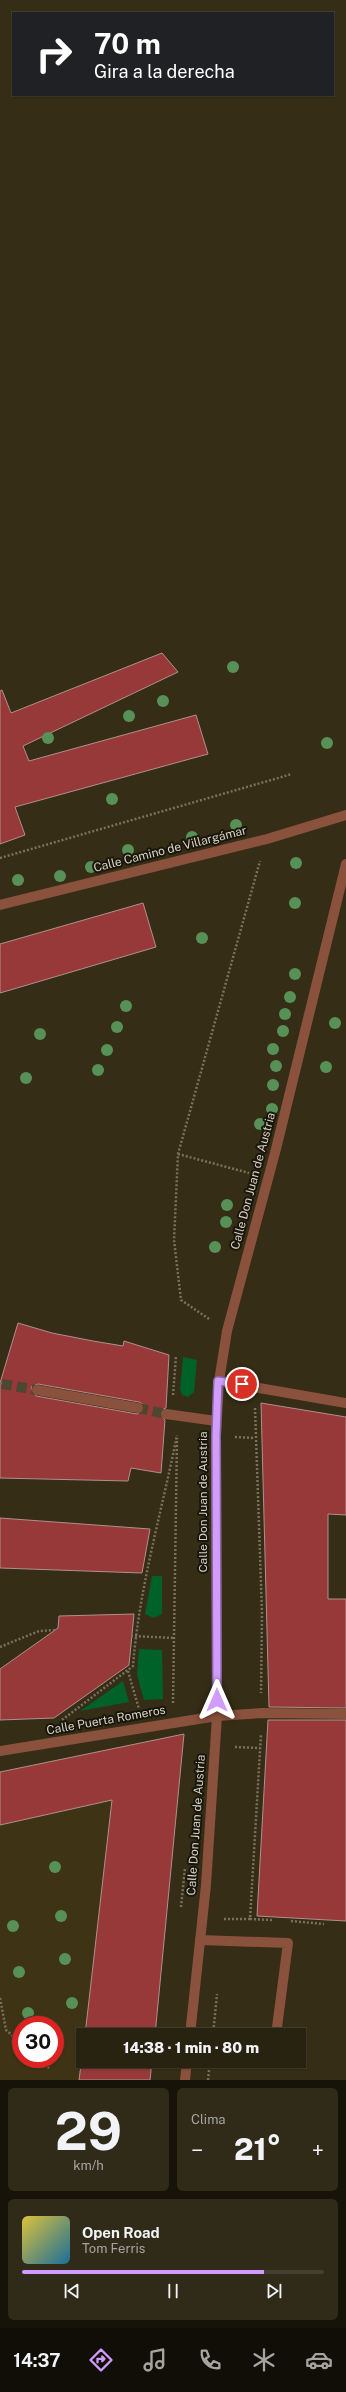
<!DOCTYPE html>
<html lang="es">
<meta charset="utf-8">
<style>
body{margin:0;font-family:"Public Sans",sans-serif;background:#302a19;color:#f1f3f6;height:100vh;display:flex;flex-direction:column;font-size:15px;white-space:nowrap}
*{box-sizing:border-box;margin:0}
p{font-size:13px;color:#a5a49f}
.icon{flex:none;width:22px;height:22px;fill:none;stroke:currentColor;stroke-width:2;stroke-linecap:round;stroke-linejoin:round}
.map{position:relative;height:2080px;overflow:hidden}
.drawer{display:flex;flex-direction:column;gap:8px;padding:8px;background:#161309;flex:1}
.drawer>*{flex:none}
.hud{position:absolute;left:12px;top:12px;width:322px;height:84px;border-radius:0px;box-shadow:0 1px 3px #0004,0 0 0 1px #443f30;background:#202124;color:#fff;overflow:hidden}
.speed{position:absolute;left:12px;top:2016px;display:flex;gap:8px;font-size:20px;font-weight:700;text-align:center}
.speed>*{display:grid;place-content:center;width:52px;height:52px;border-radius:50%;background:#282210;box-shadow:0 1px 3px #0004,0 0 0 1px #443f30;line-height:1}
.speed .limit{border:6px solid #d22;background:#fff;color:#111}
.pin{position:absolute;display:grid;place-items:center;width:34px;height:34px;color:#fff;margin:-17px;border:2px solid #fff;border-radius:50%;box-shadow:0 1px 4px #0007}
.me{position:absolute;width:44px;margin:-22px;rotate:0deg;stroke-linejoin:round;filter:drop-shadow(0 0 3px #0008)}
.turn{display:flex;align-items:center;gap:14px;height:84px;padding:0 16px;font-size:18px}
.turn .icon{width:52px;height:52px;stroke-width:2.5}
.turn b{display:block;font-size:28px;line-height:34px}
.big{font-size:30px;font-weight:800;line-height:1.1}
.drawer .widget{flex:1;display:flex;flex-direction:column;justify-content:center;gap:6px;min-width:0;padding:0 14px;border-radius:6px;background:#302a19}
.drawer .dial{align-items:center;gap:0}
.dial b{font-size:52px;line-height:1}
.song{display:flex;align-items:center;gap:12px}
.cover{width:48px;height:48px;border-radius:6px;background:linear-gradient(135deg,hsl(50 70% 55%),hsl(200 70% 35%))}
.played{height:4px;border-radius:2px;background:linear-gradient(90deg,#d29cfd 80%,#443f30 80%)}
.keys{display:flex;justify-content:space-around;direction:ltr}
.heat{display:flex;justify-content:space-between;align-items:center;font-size:22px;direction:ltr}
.drawer .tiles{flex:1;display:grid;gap:8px;grid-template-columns:1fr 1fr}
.widget:last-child{grid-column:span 2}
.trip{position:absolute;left:76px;top:2028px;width:230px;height:40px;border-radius:0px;background:#282210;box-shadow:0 1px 3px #0004,0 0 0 1px #443f30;font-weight:800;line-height:40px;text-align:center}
.tab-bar{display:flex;height:64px;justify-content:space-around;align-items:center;background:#100e06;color:#a5a49f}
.tab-bar .icon{width:28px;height:28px}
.tab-bar .on{color:#d29cfd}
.tab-bar b{font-size:18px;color:#f1f3f6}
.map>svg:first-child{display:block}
.built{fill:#3e3314;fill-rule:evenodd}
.green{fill:#006228}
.building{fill:#973939;stroke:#b0908e;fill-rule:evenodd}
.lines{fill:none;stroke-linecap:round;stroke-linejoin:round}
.street-tunnel{stroke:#4d4630;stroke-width:10;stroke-dasharray:10 5;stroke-linecap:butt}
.path{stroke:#78725e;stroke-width:2.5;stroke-dasharray:2 2;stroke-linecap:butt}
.lane{stroke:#8a513c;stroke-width:10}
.street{stroke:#8a513c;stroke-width:10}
.tree{fill:#579157}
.route-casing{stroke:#8865a4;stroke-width:10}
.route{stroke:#d29cfd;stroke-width:7}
.labels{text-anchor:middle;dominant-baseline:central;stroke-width:4;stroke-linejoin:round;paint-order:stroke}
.street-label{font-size:12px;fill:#d6d1c3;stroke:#19160c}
</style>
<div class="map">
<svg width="346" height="2080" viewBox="0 0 346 2080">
<rect width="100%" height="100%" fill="#352d16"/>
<!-- built -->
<path class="built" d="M184,1734L155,2035H83V2061H152L150,2080H0V1772ZM21,2025H55V2059H21Z"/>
<!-- green -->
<g class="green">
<path d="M183,1357L197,1360L194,1392L188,1397L182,1395L180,1389Z"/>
<path d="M152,1576H162V1614L154,1618L145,1614Z"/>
<path d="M139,1649L162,1650L163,1699L144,1700L137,1675Z"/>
<path d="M123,1681L129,1702L80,1711Z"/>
</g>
<!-- building -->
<g class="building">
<path d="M162,653L178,672L23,746L29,761L196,715L208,754L15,807L25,835L0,844V691L2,690L11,713Z"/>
<path d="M143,903L156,947L0,993V944Z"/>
<path d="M18,1323L52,1333L93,1341L123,1346L124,1341L169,1355L166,1408L161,1410L160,1413L165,1420L161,1473L131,1468L128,1481L0,1478V1383ZM38,1384L139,1402L144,1405V1410L137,1414L36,1396L31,1389L32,1386Z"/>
<path d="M261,1403L346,1417V1515L328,1514V1599H346V1708L269,1707Z"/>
<path d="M0,1518L150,1529L142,1573L0,1568Z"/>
<path d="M134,1614L129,1665L54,1718L0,1720V1669L58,1628L59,1616Z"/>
<path d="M268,1720H346V1921L257,1916Z"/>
<path d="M184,1734L155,2035H85L112,1800L0,1825V1772Z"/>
<path d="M83,2050V2061H152L150,2080H79Z"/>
</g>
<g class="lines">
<!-- street-tunnel -->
<g class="street-tunnel">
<path d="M2,1384L37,1390"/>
<path d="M138,1408L166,1414"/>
</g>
<!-- path -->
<g class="path">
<path d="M0,858L292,774"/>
<path d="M178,1154L249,1173"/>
<path d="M209,1319L181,1300L174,1240L178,1154L260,861"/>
<path d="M0,1383L2,1384"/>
<path d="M173,1395L176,1356"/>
<path d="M255,1408L262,1613L261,1693"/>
<path d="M235,1437L255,1438"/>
<path d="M131,1636L175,1638"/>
<path d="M0,1647L39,1631L55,1630"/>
<path d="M128,1671L139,1709"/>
<path d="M173,1703L177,1438"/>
<path d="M62,1720L133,1666C139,1588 162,1511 177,1435"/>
<path d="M235,1747L260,1748"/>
<path d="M181,1907L185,1868"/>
<path d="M224,1919H250L261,1734"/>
<path d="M250,1919L272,1920"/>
<path d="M291,1921L324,1924"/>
<path d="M0,1998L6,2030L21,2043"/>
<path d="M213,2035L217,1994"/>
<path d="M39,2059L49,2068"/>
<path d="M208,2080L210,2061"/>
</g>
<!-- lane -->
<path class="lane" d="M200,1940L288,1943L276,2035"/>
<!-- street -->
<g class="street">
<path d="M0,905L267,839L346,815"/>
<path d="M219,1381L346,1403"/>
<path d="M37,1390L138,1408"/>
<path d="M166,1414L216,1421"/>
<path d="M0,1751L217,1716L262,1713L346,1714"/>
<path d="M190,2035L206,1885L217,1716L216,1435L219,1381L227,1331L276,1149L346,864"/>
<path d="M185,2080L187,2061"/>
</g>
</g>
<!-- trees -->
<g class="tree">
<circle cx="233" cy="667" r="6"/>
<circle cx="163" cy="701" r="6"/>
<circle cx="129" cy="716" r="6"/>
<circle cx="48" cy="738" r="6"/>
<circle cx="327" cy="743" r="6"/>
<circle cx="112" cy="799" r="6"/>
<circle cx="236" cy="825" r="6"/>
<circle cx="192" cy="837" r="6"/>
<circle cx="128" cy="850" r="6"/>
<circle cx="296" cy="863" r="6"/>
<circle cx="91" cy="867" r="6"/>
<circle cx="60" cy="876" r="6"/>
<circle cx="18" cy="880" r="6"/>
<circle cx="295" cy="903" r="6"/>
<circle cx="202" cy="938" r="6"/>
<circle cx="295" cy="974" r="6"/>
<circle cx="290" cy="997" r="6"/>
<circle cx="126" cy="1006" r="6"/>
<circle cx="285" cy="1014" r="6"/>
<circle cx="335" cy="1023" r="6"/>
<circle cx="117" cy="1027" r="6"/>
<circle cx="283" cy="1031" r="6"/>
<circle cx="40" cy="1034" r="6"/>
<circle cx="273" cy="1049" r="6"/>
<circle cx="107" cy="1050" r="6"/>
<circle cx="276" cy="1066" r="6"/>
<circle cx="326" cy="1067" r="6"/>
<circle cx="98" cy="1070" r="6"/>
<circle cx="26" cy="1078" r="6"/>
<circle cx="273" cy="1085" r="6"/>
<circle cx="272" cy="1109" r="6"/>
<circle cx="260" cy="1124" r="6"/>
<circle cx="227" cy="1205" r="6"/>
<circle cx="226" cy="1222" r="6"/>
<circle cx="215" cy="1247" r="6"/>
<circle cx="55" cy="1867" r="6"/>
<circle cx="61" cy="1916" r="6"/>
<circle cx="13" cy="1926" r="6"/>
<circle cx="65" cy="1959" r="6"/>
<circle cx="19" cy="1972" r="6"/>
<circle cx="72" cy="2003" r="6"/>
<circle cx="28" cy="2013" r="6"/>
</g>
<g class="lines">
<!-- route casing -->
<g class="route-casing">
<path id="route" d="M217,1700L216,1435L218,1381L242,1384"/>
</g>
<!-- route -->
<use href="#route" class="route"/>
</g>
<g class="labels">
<!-- street labels -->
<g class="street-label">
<text transform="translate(170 849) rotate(-14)">Calle Camino de Villargámar</text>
<text transform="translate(253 1181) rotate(-75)">Calle Don Juan de Austria</text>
<text transform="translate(203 1502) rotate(-90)">Calle Don Juan de Austria</text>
<text transform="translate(106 1720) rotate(-10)">Calle Puerta Romeros</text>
<text transform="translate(196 1825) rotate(-86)">Calle Don Juan de Austria</text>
</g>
</g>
</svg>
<div class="speed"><div class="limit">30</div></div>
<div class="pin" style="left:242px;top:1384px;background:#d93025"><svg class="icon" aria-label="arrive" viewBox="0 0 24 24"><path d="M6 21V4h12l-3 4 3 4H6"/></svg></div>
<svg class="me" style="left:217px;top:1700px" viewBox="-20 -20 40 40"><path d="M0-17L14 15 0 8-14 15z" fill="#d29cfd" stroke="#fff" stroke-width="4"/></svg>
<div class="trip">14:38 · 1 min · 80 m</div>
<div class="hud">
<div class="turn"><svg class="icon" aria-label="right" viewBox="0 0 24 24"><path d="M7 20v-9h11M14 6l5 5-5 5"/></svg><div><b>70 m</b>Gira a la derecha</div></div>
</div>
</div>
<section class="drawer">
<div class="tiles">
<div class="widget dial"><b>29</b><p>km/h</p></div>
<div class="widget"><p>Clima</p>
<div class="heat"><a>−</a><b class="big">21°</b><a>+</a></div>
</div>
<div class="widget">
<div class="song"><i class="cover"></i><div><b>Open Road</b><p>Tom Ferris</p></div></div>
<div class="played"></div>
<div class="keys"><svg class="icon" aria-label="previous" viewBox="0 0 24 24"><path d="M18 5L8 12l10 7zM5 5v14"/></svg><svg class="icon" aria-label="pause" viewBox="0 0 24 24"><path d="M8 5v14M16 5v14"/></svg><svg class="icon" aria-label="next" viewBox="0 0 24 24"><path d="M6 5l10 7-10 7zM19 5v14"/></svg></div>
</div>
</div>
</section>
<nav class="tab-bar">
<b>14:37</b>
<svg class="icon on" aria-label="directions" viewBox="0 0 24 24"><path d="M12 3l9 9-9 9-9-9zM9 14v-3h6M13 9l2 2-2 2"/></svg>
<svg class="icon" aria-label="music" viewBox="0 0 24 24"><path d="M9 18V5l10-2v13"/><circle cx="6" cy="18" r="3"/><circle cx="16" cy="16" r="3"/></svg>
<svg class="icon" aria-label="phone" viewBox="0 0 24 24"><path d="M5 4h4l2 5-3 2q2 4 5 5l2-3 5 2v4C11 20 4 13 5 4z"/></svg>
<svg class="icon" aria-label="climate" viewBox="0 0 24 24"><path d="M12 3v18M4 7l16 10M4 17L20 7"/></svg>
<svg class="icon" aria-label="car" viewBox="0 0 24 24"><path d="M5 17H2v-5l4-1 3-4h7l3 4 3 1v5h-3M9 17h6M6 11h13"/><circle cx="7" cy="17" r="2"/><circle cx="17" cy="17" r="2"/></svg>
</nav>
